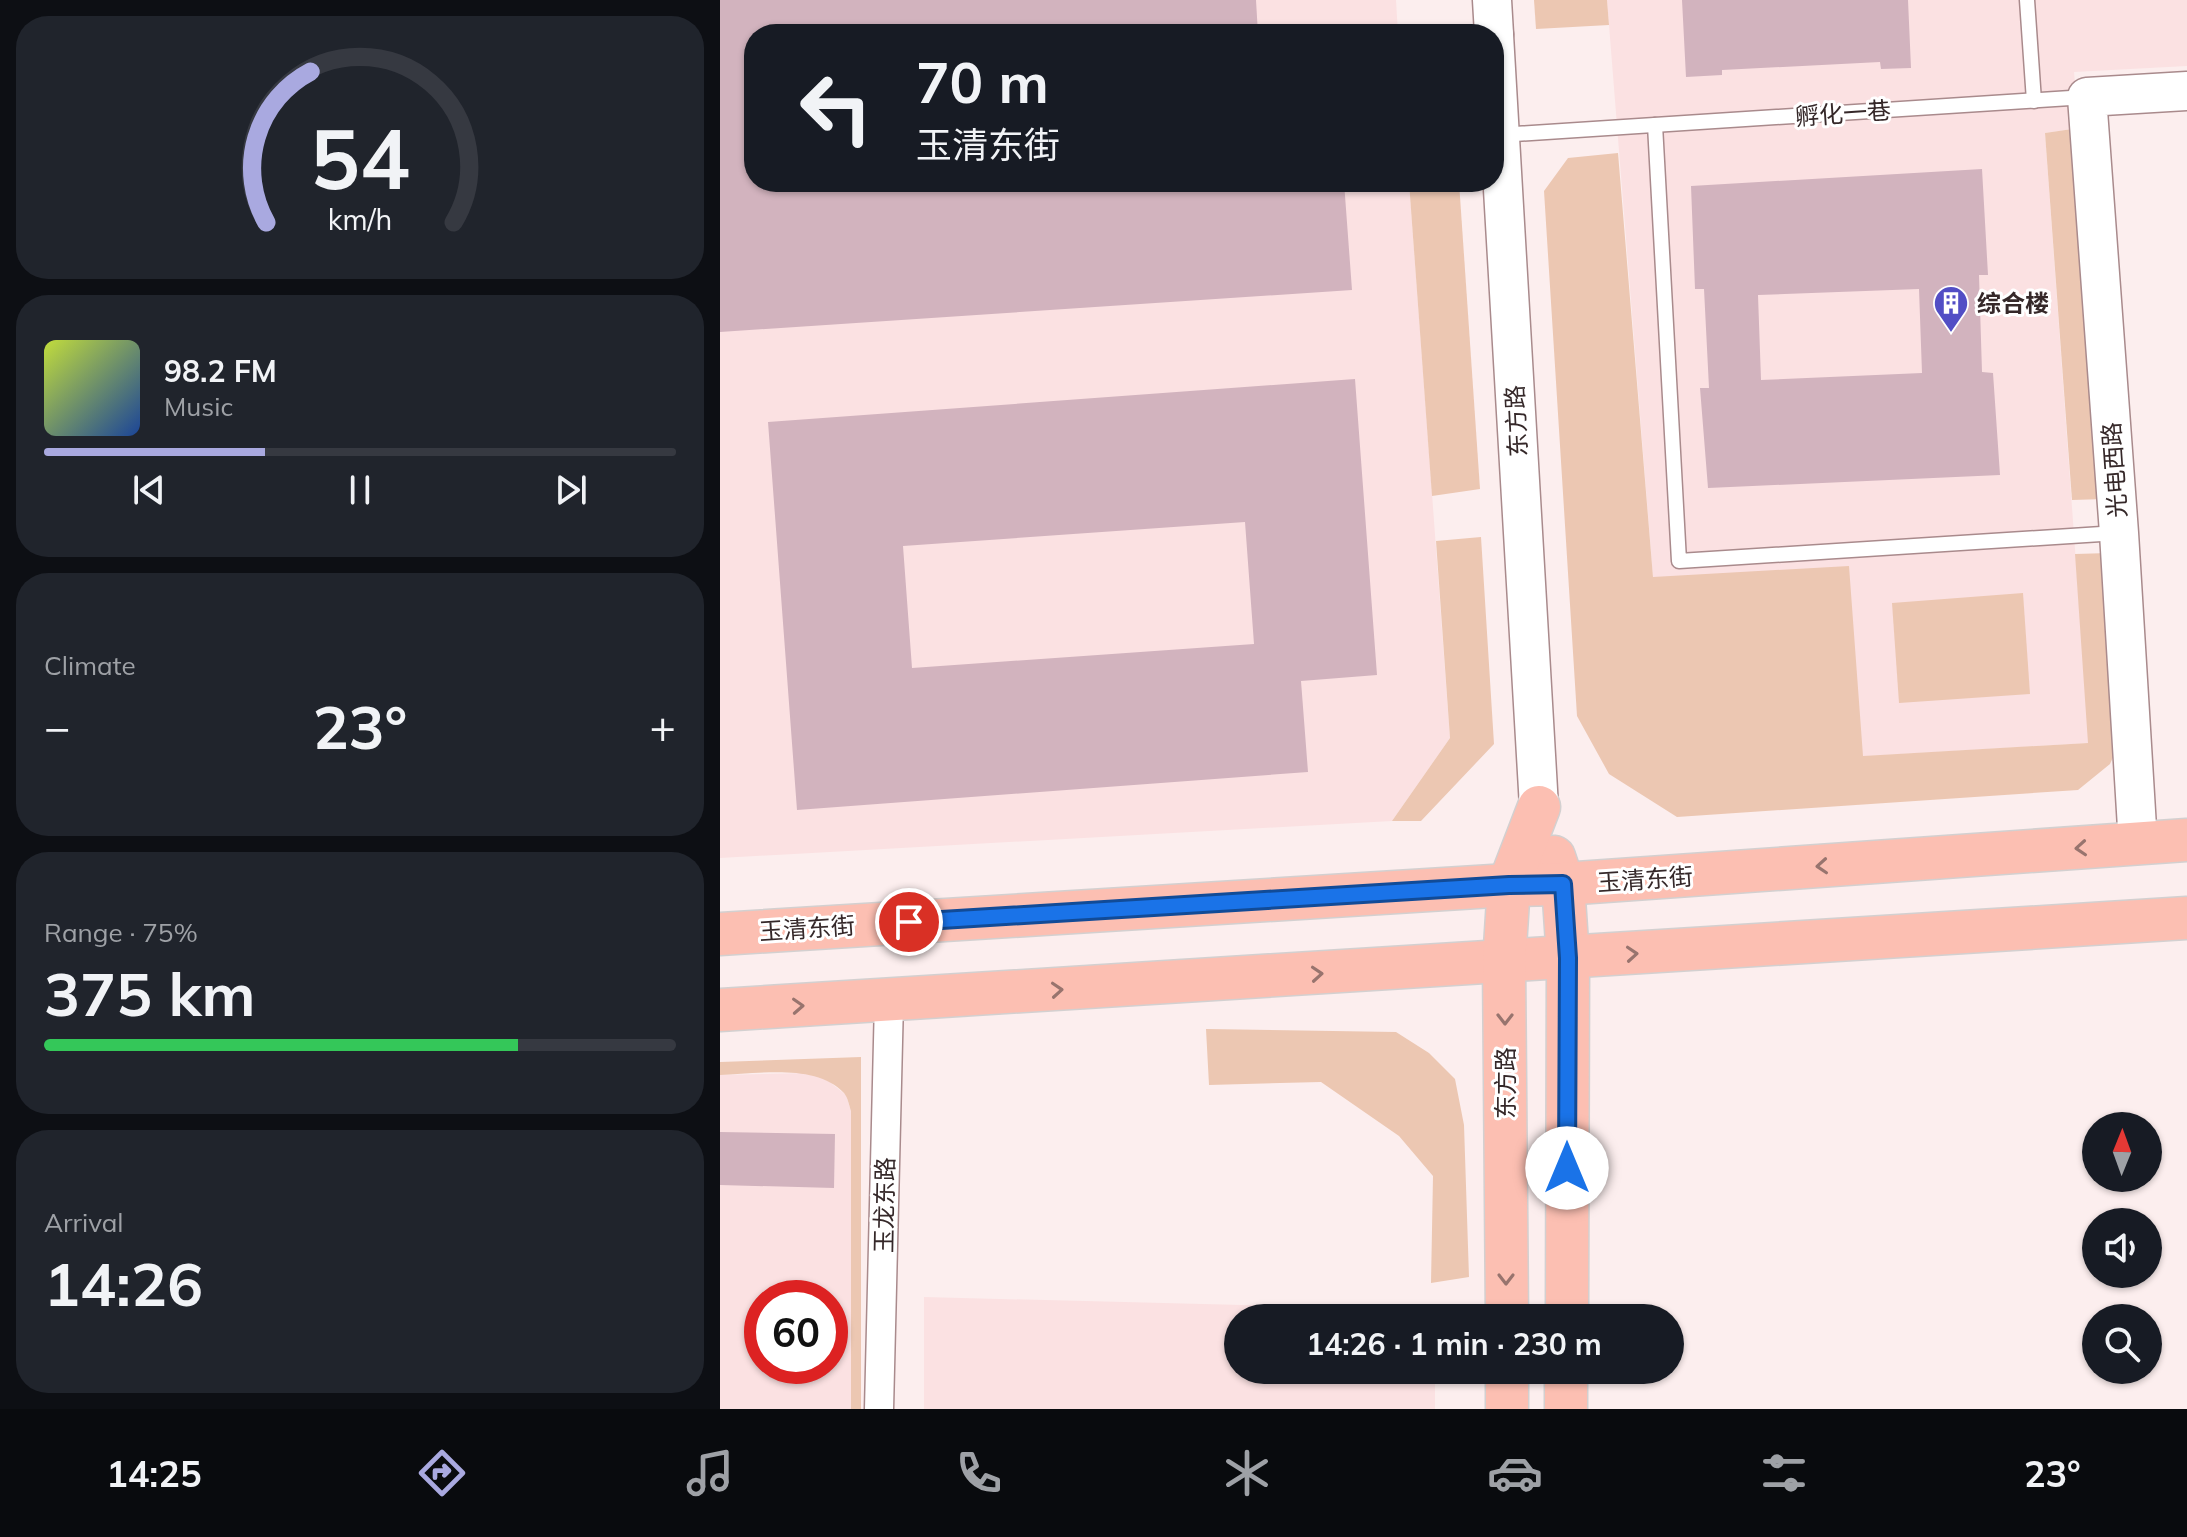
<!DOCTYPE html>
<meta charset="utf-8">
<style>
body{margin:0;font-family:Mulish,"Noto Sans SC",sans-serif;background:#20242c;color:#f1f3f6;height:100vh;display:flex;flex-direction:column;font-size:30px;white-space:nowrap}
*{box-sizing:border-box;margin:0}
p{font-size:26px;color:#9ea1a6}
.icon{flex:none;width:44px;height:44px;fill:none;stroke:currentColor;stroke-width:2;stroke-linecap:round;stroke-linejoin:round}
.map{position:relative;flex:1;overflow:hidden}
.panel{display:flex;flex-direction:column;gap:16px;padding:16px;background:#0d0f14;width:720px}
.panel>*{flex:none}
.top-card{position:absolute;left:24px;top:24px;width:760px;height:168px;border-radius:32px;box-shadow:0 2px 6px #0004;background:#171b24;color:#f1f3f6;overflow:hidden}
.needle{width:52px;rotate:1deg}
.fabs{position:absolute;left:1362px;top:1112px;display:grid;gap:16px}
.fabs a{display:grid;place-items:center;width:80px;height:80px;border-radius:50%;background:#171b24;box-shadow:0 2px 6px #0004;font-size:40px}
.speed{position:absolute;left:24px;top:1280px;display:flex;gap:16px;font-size:40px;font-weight:700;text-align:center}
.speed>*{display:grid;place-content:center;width:104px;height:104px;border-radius:50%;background:#171b24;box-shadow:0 2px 6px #0004;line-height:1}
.speed .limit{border:12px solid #d22;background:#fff;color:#111}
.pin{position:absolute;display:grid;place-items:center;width:68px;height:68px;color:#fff;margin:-34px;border:4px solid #fff;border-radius:50%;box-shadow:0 2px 8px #0007}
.me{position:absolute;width:88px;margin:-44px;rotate:0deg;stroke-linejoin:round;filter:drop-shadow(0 0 6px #0008)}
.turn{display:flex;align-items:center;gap:28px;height:168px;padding:0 40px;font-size:36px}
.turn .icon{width:104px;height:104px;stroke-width:2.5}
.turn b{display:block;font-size:56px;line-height:68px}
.big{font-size:60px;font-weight:700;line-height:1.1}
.panel .widget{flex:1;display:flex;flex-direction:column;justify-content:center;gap:12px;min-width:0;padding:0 28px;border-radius:32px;background:#20242c}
.panel .dial{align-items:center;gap:0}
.dial svg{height:208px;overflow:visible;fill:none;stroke:#363941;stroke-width:7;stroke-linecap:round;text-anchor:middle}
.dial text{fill:#f1f3f6;stroke:none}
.song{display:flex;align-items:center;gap:24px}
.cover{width:96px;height:96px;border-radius:12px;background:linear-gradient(135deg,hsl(70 70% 55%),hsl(220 70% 35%))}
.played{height:8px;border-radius:4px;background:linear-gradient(90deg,#a9a9e0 35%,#363941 35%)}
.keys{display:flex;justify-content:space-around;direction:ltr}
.heat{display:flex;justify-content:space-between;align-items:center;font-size:44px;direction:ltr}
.charge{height:12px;border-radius:6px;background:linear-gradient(90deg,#34c759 75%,#363941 0)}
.trip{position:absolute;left:504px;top:1304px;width:460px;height:80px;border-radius:40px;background:#171b24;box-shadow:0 2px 6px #0004;font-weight:700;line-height:80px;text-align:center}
.menu{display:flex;height:128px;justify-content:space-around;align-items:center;background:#090b0e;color:#9ea1a6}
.menu .icon{width:56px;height:56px}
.menu .active{color:#a9a9e0}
.menu b{font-size:36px;color:#f1f3f6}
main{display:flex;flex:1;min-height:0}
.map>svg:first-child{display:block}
.built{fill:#fbe1e2;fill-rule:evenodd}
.green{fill:#ecc7b2}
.building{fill:#d2b3be;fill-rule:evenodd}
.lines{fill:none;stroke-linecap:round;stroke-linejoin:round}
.lane-casing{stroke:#a98a8c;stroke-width:17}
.street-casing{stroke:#a98a8c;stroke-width:31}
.secondary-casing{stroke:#a98a8c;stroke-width:41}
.primary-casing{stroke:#d3d0d0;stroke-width:45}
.lane{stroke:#fff;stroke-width:14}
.street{stroke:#fff;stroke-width:28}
.secondary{stroke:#fff;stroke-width:38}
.primary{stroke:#fcbfb2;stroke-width:42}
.oneway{stroke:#98746e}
.route-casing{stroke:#114b97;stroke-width:20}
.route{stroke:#1a73e8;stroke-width:14}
.labels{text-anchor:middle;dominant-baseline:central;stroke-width:6;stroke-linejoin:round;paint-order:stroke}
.street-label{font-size:24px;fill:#352829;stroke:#fff}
.poi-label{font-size:24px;font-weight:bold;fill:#352829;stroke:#fff;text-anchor:start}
</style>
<main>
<section class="panel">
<div class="widget dial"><svg viewBox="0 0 100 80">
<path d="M14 69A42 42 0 1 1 86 69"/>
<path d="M14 69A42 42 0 0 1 31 11" stroke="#a9a9e0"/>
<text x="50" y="56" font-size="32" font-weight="700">54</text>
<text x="50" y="72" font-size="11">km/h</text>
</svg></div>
<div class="widget">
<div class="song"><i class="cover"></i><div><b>98.2 FM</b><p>Music</p></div></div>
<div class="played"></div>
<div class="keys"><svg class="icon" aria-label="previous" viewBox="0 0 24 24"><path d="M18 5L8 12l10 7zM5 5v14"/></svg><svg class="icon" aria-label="pause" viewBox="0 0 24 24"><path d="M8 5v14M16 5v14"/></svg><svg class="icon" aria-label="next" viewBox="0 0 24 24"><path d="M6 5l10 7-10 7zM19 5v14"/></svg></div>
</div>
<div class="widget"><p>Climate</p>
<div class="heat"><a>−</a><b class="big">23°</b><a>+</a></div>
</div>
<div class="widget"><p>Range · 75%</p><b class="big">375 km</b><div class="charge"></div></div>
<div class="widget"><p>Arrival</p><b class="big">14:26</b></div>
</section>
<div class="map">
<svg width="1467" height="1409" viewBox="0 0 1467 1409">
<rect width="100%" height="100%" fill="#fceeee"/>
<!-- built -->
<g class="built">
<path d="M0,0H676L678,34H34V182H689L730,738L672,821L0,858Z"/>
<path d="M887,0H1467V66L1354,72L1359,128L1325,133L1369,743L1046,762L942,691Z"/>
<path d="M87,1073L106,1079L126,1095L131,1111V1409H0V1075ZM42,1298H110V1366H42Z"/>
<path d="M204,1297L715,1310V1318H518V1370H715V1409H204Z"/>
</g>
<!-- green -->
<g class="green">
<path d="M814,0H887L889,25L816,29Z"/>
<path d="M1359,128L1385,499L1352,500L1325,133Z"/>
<path d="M898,153L933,577L1129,566L1143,756L1368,743L1355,554L1389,553L1399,744L1390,764L1358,790L957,817L889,774L857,716L824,191L848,158Z"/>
<path d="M689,182H739L760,489L712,496Z"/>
<path d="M761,537L774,744L701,821H672L730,738L716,541Z"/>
<path d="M1303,593L1310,694L1179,703L1172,603Z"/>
<path d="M486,1029L676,1032L709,1053L735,1079L744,1125L749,1277L711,1283L713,1176L679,1136L601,1082L489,1085Z"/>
<path d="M141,1057V1409H131V1111C129,1105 128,1098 124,1093C96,1063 38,1074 0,1075V1062Z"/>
</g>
<!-- building -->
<g class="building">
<path d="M0,0H536L538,34H34V182H624L632,290L0,332Z"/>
<path d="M962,0H1188L1191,68L1161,69L1160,62L1002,70V75L966,77Z"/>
<path d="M1262,169L1268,275H1259L1262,372L1273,373L1280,475L988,488L980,388H989L984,289H975L971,186ZM1199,289L1202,373L1041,380L1038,295Z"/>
<path d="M635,379L657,675L581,681L588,772L77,810L48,422ZM525,522L534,644L192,668L183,546Z"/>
<path d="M0,1132L115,1134L114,1188L0,1185Z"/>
</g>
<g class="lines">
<!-- lane casing -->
<g class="lane-casing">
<g id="lane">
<path d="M1307,0L1314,101"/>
<path d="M935,125L959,561L1397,533"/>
<path d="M780,135L1366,97"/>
</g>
</g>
<!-- street casing -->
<g class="street-casing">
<path id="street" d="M159,1409L169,1001"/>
</g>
<!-- secondary casing -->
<g class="secondary-casing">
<g id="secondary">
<path d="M772,0L774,34"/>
<path d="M774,35L819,807"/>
<path d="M1418,844L1399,533L1367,97L1467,91"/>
</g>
</g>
<!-- primary casing -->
<g class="primary-casing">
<g id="primary">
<path d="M834,857L843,884L848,958L847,1318"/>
<path d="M0,934L789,885L843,884L1467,840"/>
<path d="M0,1010L1467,918"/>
<path d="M787,1318L784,962L789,885L819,807"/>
<path d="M787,1370V1409"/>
<path d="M846,1409V1370"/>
</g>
</g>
<!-- lane -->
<use href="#lane" class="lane"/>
<!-- street -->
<use href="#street" class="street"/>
<!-- secondary -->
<use href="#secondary" class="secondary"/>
<!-- primary -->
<use href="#primary" class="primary"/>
</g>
<!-- one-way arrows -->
<defs><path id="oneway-chevron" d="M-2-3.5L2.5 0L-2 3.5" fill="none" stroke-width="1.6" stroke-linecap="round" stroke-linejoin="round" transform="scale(2)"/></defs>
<g class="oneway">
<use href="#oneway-chevron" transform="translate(1361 848) rotate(176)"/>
<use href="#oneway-chevron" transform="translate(1102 866) rotate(176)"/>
<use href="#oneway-chevron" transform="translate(912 954) rotate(-4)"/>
<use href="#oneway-chevron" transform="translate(597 974) rotate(-4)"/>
<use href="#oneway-chevron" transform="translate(337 990) rotate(-4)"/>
<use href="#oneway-chevron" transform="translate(78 1006) rotate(-3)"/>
<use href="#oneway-chevron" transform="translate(785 1019) rotate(90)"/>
<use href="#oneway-chevron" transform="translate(786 1279) rotate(90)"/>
</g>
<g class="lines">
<!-- route casing -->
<g class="route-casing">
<path id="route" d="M189,922L789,885L843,884L848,958L847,1168"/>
</g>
<!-- route -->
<use href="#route" class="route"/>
</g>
<!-- icons -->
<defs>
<g id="building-pin" transform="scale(1.8)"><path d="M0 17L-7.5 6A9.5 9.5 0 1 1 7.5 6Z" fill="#524ec5" stroke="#fff"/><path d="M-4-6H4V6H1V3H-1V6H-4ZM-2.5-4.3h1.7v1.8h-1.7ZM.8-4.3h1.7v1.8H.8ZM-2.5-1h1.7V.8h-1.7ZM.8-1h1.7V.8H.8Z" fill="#fff"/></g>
</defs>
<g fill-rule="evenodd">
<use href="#building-pin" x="1231" y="303"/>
</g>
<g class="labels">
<!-- street labels -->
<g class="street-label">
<text transform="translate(1123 113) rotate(-4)">孵化一巷</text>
<text transform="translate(796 421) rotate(-93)">东方路</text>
<text transform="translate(1394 470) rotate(-94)">光电西路</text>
<text transform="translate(925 879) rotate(-4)">玉清东街</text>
<text transform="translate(87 928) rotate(-4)">玉清东街</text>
<text transform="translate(785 1083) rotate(-90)">东方路</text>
<text transform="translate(164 1205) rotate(-89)">玉龙东路</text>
</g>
<!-- poi labels -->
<g class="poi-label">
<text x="1257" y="303">综合楼</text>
</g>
</g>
</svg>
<div class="fabs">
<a><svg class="needle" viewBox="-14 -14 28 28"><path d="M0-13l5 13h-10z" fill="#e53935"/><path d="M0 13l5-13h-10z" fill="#9ea1a6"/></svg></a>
<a><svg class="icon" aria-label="sound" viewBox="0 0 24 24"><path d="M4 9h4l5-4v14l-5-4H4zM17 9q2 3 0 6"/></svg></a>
<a><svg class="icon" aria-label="search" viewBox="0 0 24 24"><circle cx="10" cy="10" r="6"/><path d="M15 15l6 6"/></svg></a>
</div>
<div class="speed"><div class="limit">60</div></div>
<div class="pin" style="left:189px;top:922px;background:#d93025"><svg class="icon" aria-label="arrive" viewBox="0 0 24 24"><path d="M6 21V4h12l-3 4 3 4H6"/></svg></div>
<svg class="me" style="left:847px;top:1168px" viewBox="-20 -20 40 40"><circle r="19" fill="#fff"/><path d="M0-13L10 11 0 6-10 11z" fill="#1a73e8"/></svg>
<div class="trip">14:26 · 1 min · 230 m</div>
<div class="top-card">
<div class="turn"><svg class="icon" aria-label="left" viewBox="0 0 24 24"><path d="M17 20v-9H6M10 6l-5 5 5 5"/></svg><div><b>70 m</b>玉清东街</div></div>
</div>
</div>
</main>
<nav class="menu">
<b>14:25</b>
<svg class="icon active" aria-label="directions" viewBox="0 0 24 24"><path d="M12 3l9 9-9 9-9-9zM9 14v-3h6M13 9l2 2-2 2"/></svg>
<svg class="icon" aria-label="music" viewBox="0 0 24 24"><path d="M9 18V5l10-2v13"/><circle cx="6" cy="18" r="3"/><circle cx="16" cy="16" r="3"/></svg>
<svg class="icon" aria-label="phone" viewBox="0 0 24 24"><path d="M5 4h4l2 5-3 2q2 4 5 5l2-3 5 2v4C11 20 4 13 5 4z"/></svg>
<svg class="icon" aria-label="climate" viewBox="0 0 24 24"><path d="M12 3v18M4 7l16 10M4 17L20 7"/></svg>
<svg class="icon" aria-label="car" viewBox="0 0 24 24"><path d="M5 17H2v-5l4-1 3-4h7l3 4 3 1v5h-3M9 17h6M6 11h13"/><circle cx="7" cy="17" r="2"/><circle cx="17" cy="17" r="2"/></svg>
<svg class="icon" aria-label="filters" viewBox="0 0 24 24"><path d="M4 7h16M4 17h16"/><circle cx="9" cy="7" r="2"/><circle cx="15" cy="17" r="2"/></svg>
<b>23°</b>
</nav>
